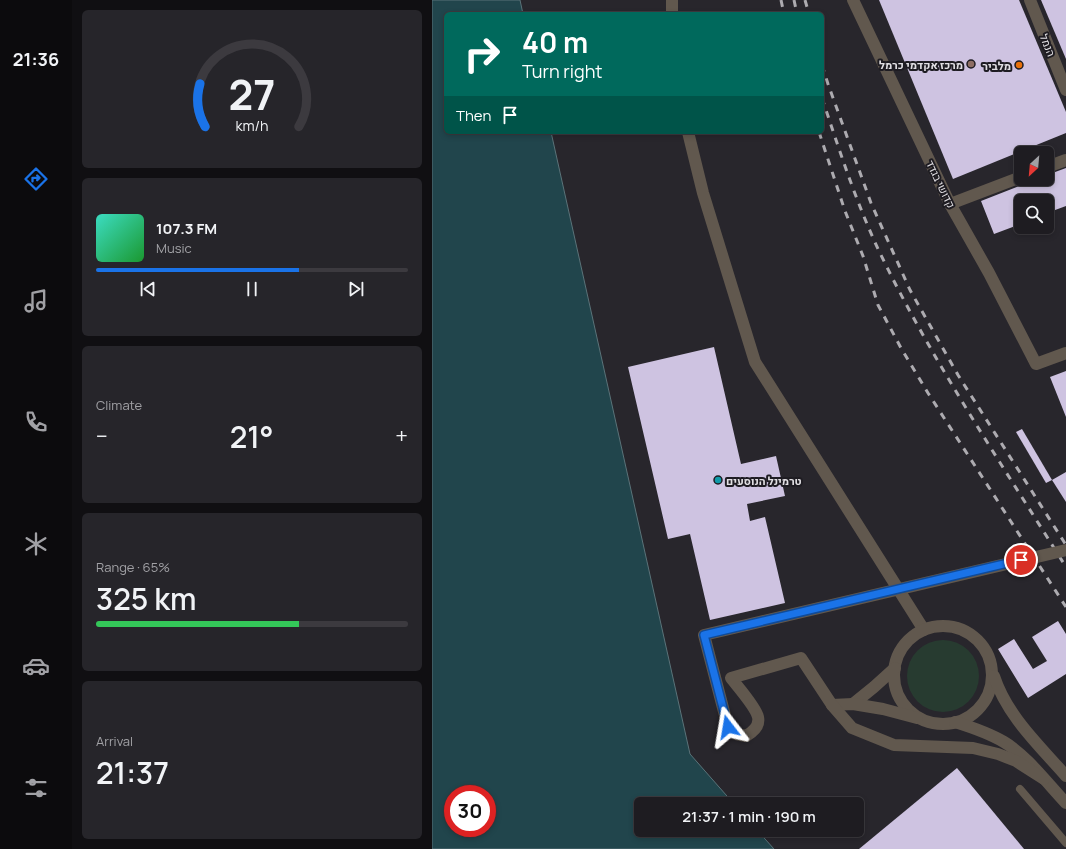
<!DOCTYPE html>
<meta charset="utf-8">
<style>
body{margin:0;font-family:Manrope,Heebo,sans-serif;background:#26252a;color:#f1f3f6;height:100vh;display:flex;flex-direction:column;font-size:15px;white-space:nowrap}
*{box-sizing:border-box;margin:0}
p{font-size:13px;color:#a1a1a5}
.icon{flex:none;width:22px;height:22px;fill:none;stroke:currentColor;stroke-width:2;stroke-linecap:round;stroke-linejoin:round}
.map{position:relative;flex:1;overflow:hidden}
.side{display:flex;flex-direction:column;gap:10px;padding:10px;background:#100f12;width:360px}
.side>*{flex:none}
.banner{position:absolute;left:12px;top:12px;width:380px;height:122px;border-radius:6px;box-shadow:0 2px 6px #0003,0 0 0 1px #3c3a3f;background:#00695c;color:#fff;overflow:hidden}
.needle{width:26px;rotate:206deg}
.controls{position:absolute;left:582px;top:146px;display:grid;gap:8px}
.controls a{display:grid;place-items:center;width:40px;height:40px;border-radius:6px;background:#1e1c21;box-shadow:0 2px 6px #0003,0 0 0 1px #3c3a3f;font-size:20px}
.speed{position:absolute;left:12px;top:785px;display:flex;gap:8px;font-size:20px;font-weight:700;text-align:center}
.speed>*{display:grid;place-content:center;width:52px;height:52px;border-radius:50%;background:#1e1c21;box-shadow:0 2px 6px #0003,0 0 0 1px #3c3a3f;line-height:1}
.speed .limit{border:6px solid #d22;background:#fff;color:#111}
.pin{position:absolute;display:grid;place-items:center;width:34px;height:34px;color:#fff;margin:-17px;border:2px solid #fff;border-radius:50%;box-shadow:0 1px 4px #0007}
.me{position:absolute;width:44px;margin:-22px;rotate:346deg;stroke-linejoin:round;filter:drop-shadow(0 0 3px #0008)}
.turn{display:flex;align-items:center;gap:14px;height:84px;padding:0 12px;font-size:18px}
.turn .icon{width:52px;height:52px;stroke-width:2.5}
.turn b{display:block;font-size:28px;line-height:34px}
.then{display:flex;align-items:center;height:38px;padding:0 12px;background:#0003;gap:8px;font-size:15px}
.big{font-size:30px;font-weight:600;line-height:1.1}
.side .card{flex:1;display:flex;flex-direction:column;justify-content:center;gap:6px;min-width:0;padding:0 14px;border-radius:6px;background:#26252a}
.side .dial{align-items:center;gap:0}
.dial svg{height:104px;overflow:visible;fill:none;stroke:#3c3a3f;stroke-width:7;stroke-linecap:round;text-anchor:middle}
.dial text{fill:#f1f3f6;stroke:none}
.song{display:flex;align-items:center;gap:12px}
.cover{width:48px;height:48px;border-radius:6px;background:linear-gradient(135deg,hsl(170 70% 55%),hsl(130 70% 35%))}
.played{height:4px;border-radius:2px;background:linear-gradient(90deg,#1a73e8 65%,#3c3a3f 65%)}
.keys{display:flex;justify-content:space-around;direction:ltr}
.heat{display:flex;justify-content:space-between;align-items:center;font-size:22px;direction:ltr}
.charge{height:6px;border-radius:3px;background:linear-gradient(90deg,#34c759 65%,#3c3a3f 0)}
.trip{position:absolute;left:202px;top:797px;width:230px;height:40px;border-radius:6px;background:#1e1c21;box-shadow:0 2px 6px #0003,0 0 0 1px #3c3a3f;font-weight:600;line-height:40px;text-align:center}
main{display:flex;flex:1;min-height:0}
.tab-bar{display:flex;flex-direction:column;width:72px;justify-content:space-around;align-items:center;background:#0c0b0d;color:#a1a1a5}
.tab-bar .icon{width:28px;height:28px}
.tab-bar .current{color:#1a73e8}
.tab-bar b{font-size:18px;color:#f1f3f6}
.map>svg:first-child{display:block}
.green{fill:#273b30}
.water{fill:#21454c;stroke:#5b7379;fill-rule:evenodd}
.building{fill:#cec3e1}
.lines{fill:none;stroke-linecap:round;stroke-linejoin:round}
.lane{stroke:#61584e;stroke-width:8}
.street{stroke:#61584e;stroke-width:12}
.rail{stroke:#adabb0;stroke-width:3;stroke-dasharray:7 7;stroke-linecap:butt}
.street-bridge{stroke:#61584e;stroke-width:12}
.route-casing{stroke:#114b97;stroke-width:10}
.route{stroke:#1a73e8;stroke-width:7}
.education-dot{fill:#8d6e63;stroke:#1e1c22;stroke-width:1.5}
.food-dot{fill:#e8710a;stroke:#1e1c22;stroke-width:1.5}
.culture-dot{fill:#0f9aa8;stroke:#1e1c22;stroke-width:1.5}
.labels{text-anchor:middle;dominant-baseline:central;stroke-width:4;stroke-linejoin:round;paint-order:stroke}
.street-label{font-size:11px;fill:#e1dfe3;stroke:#1e1c22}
.poi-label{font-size:11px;font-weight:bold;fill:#e1dfe3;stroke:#1e1c22;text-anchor:end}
</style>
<main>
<nav class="tab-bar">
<b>21:36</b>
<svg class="icon current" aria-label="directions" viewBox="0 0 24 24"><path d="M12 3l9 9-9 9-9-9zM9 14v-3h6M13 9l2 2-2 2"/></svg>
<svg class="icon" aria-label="music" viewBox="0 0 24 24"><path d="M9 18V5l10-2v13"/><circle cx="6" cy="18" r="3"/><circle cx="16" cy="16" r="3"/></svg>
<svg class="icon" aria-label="phone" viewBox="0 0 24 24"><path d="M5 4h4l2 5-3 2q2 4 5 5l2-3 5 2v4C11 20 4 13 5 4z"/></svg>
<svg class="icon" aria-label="climate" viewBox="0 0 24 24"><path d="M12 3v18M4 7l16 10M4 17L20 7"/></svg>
<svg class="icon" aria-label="car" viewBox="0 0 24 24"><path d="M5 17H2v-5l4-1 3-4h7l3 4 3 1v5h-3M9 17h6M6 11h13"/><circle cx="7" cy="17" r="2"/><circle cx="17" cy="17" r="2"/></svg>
<svg class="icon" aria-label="filters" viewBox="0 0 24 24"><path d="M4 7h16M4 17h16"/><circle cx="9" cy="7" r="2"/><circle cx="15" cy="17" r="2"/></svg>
</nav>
<section class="side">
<div class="card dial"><svg viewBox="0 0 100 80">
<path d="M14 69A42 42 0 1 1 86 69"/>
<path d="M14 69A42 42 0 0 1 10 36" stroke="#1a73e8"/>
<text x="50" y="56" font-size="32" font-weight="700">27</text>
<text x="50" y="72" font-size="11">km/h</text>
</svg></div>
<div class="card">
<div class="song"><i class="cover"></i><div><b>107.3 FM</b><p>Music</p></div></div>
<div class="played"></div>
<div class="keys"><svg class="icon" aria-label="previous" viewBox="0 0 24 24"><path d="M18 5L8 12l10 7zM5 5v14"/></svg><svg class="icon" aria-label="pause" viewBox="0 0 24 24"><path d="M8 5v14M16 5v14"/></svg><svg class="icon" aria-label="next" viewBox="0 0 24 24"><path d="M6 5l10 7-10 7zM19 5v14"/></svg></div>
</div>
<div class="card"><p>Climate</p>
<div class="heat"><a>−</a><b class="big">21°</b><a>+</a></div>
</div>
<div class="card"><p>Range · 65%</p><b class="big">325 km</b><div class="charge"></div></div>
<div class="card"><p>Arrival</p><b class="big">21:37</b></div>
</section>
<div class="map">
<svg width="634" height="849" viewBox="0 0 634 849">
<rect width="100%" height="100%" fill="#28262c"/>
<!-- green -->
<circle class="green" cx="511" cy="676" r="36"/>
<!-- water -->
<path class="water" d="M0,0H88L91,14H14V132H119L258,754L302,804H209V830H325L342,849H0ZM21,794H55V828H21Z"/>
<!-- building -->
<g class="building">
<path d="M447,0H587L634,112V133L521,179Z"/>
<path d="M609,0H634V59Z"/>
<path d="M634,168V206L615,213V201H589V224L562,234L549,201L605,179H615V175Z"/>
<path d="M282,347L309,464L344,456L353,496L315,504L318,521L333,517L353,603L278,620L258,534L236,539L196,367Z"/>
<path d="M634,371V417L618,377Z"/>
<path d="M590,429L620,480L614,483L584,432Z"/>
<path d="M634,472V502L620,480Z"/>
<path d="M626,621L634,634V674L596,698L566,649L582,639L601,669L615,661L600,637Z"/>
<path d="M525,768L592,849H427Z"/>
</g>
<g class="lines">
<!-- lane -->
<path class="lane" d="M588,789L634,843"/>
<!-- street -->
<g class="street">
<path d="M421,0L518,204L557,273L604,364L634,353"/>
<path d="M598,0L634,90"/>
<path d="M240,14V0"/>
<path d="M256,132L271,193L323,362L492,630"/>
<path d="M615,167L634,160"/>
<path d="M518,204L589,177"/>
<circle cx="511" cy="675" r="49"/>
<path d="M562,676C575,716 607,745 634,776"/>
<path d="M421,704L442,687L463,668"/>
<path d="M400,705L421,704L451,709L485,718"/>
<path d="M523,722C539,727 557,733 572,742C594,755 616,784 634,803"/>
<path d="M314,736C321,732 328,726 326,717C324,707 305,686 299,678L369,658L400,705L420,728L462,745L541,748L566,754L584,761L612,779"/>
</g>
<!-- rail -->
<g class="rail">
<path d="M349,0L352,14"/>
<path d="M362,0L365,14"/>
<path d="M373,0L377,14"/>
<path d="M390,65L396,84L439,203L478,290L526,375L634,545"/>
<path d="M390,98C407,149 424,202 447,251C500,361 569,463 634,567"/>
<path d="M387,132L413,211L431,256L446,305L469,348L496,393L634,607"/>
</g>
<!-- street-bridge -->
<path class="street-bridge" d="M314,736L304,734L296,727L272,635L634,550"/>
</g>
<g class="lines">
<!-- route casing -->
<g class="route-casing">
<path id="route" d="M296,727L272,635L589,560"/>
</g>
<!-- route -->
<use href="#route" class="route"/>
</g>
<!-- markers -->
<circle class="education-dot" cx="539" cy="64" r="4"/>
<circle class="food-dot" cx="587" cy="65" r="4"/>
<circle class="culture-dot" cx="286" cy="480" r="4"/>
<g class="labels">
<!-- street labels -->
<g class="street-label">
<text transform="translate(616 45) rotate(68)">הנמל</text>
<text transform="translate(509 184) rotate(64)">קדושי בגדד</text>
</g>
<!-- poi labels -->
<g class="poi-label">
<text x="531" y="64">מרכז אקדמי כרמל</text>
<text x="579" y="65">מלביר</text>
<text x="294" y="480" text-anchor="start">טרמינל הנוסעים</text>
</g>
</g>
</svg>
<div class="controls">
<a><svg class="needle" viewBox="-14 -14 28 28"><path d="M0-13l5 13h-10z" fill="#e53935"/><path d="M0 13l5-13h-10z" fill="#a1a1a5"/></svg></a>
<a><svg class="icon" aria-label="search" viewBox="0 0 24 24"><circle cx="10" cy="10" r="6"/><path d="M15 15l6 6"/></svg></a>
</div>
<div class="speed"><div class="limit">30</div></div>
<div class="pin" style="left:589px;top:560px;background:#d93025"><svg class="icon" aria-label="arrive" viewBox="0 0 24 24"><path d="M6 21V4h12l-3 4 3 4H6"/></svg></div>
<svg class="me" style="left:296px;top:727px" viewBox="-20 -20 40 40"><path d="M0-17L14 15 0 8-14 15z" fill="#1a73e8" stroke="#fff" stroke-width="4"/></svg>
<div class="trip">21:37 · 1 min · 190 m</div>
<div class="banner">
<div class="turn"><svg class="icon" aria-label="right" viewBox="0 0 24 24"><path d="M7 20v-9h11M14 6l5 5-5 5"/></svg><div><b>40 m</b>Turn right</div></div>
<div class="then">Then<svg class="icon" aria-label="arrive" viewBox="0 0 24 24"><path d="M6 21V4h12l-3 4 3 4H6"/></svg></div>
</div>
</div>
</main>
